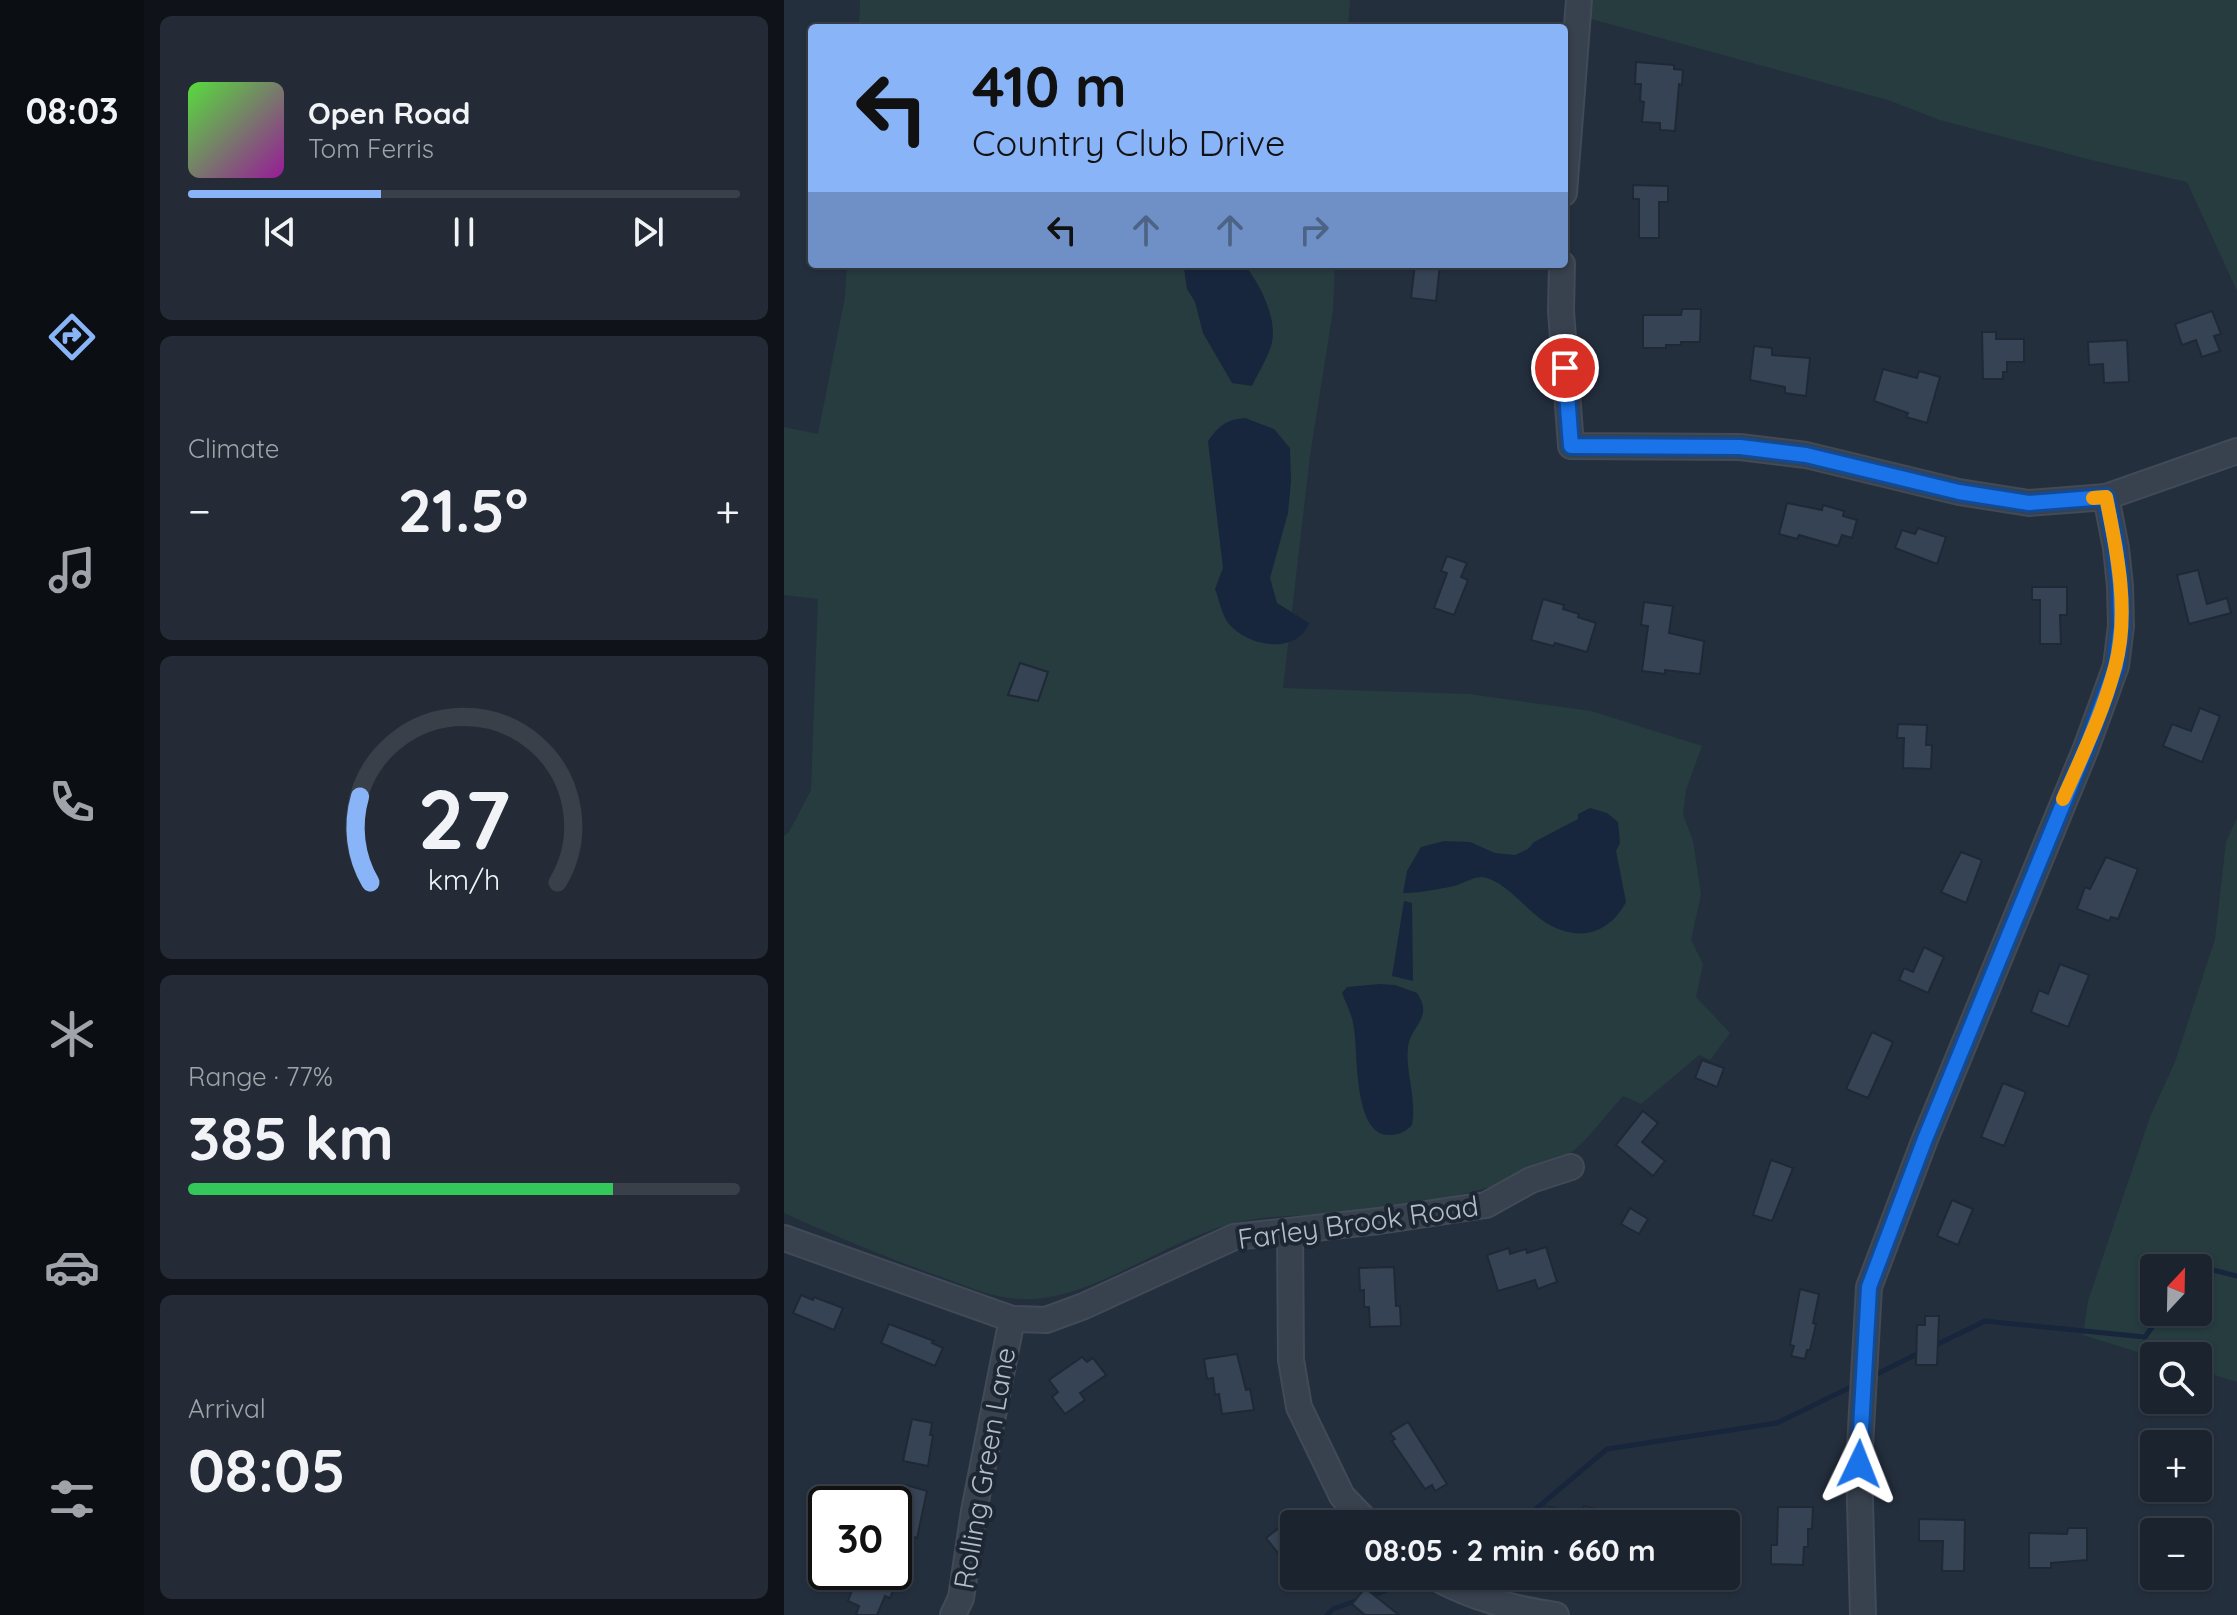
<!DOCTYPE html>
<meta charset="utf-8">
<style>
body{margin:0;font-family:Quicksand,sans-serif;background:#242b36;color:#f1f3f6;height:100vh;display:flex;flex-direction:column;font-size:30px;white-space:nowrap}
*{box-sizing:border-box;margin:0}
p{font-size:26px;color:#a0a4aa}
.icon{flex:none;width:44px;height:44px;fill:none;stroke:currentColor;stroke-width:2;stroke-linecap:round;stroke-linejoin:round}
.map{position:relative;flex:1;overflow:hidden}
.side{display:flex;flex-direction:column;gap:16px;padding:16px;background:#0f1319;width:640px}
.side>*{flex:none}
.hud{position:absolute;left:24px;top:24px;width:760px;height:244px;border-radius:8px;box-shadow:0 2px 6px #0004,0 0 0 2px #39404a;background:#8ab4f8;color:#111;overflow:hidden}
.needle{width:52px;rotate:22deg}
.controls{position:absolute;left:1356px;top:1254px;display:grid;gap:16px}
.controls a{display:grid;place-items:center;width:72px;height:72px;border-radius:8px;background:#1b232e;box-shadow:0 2px 6px #0004,0 0 0 2px #39404a;font-size:40px}
.speed{position:absolute;left:24px;top:1486px;display:flex;gap:16px;font-size:40px;font-weight:700;text-align:center}
.speed>*{display:grid;place-content:center;width:104px;height:104px;border-radius:50%;background:#1b232e;box-shadow:0 2px 6px #0004,0 0 0 2px #39404a;line-height:1}
.speed .limit{border:4px solid #111;border-radius:12px;background:#fff;color:#111}
.pin{position:absolute;display:grid;place-items:center;width:68px;height:68px;color:#fff;margin:-34px;border:4px solid #fff;border-radius:50%;box-shadow:0 2px 8px #0007}
.me{position:absolute;width:88px;margin:-44px;rotate:2deg;stroke-linejoin:round;filter:drop-shadow(0 0 6px #0008)}
.turn{display:flex;align-items:center;gap:28px;height:168px;padding:0 32px;font-size:36px}
.turn .icon{width:104px;height:104px;stroke-width:2.5}
.turn b{display:block;font-size:56px;line-height:68px}
.lanes{display:flex;align-items:center;height:76px;padding:0 32px;background:#0003;justify-content:center;gap:40px;direction:ltr}
.lanes .off{opacity:.35}
.big{font-size:60px;font-weight:700;line-height:1.1}
.side .tile{flex:1;display:flex;flex-direction:column;justify-content:center;gap:12px;min-width:0;padding:0 28px;border-radius:12px;background:#242b36}
.side .dial{align-items:center;gap:0}
.dial svg{height:208px;overflow:visible;fill:none;stroke:#39404a;stroke-width:7;stroke-linecap:round;text-anchor:middle}
.dial text{fill:#f1f3f6;stroke:none}
.song{display:flex;align-items:center;gap:24px}
.cover{width:96px;height:96px;border-radius:12px;background:linear-gradient(135deg,hsl(110 70% 55%),hsl(300 70% 35%))}
.played{height:8px;border-radius:4px;background:linear-gradient(90deg,#8ab4f8 35%,#39404a 35%)}
.keys{display:flex;justify-content:space-around;direction:ltr}
.heat{display:flex;justify-content:space-between;align-items:center;font-size:44px;direction:ltr}
.charge{height:12px;border-radius:6px;background:linear-gradient(90deg,#34c759 77%,#39404a 0)}
.trip{position:absolute;left:496px;top:1510px;width:460px;height:80px;border-radius:8px;background:#1b232e;box-shadow:0 2px 6px #0004,0 0 0 2px #39404a;font-weight:700;line-height:80px;text-align:center}
main{display:flex;flex:1;min-height:0}
.tab-bar{display:flex;flex-direction:column;width:144px;justify-content:space-around;align-items:center;background:#0b0e12;color:#a0a4aa}
.tab-bar .icon{width:56px;height:56px}
.tab-bar .current{color:#8ab4f8}
.tab-bar b{font-size:36px;color:#f1f3f6}
.map>svg:first-child{display:block}
.green{fill:#263c3f;fill-rule:evenodd}
.water{fill:#17263c}
.lines{fill:none;stroke-linecap:round;stroke-linejoin:round}
.stream{stroke:#17263c;stroke-width:5}
.building{fill:#364354;stroke:#1f2835;stroke-width:2}
.minor-casing{stroke:#414a57;stroke-width:28}
.minor{stroke:#38414e;stroke-width:24}
.route-casing{stroke:#114b97;stroke-width:20}
.route{stroke:#1a73e8;stroke-width:14}
.slow{stroke:#f59e0b;stroke-width:14}
.labels{text-anchor:middle;dominant-baseline:central;stroke-width:8;stroke-linejoin:round;paint-order:stroke}
.street-label{font-size:28px;fill:#b4bcc9;stroke:#1d2633}
</style>
<main>
<nav class="tab-bar">
<b>08:03</b>
<svg class="icon current" aria-label="directions" viewBox="0 0 24 24"><path d="M12 3l9 9-9 9-9-9zM9 14v-3h6M13 9l2 2-2 2"/></svg>
<svg class="icon" aria-label="music" viewBox="0 0 24 24"><path d="M9 18V5l10-2v13"/><circle cx="6" cy="18" r="3"/><circle cx="16" cy="16" r="3"/></svg>
<svg class="icon" aria-label="phone" viewBox="0 0 24 24"><path d="M5 4h4l2 5-3 2q2 4 5 5l2-3 5 2v4C11 20 4 13 5 4z"/></svg>
<svg class="icon" aria-label="climate" viewBox="0 0 24 24"><path d="M12 3v18M4 7l16 10M4 17L20 7"/></svg>
<svg class="icon" aria-label="car" viewBox="0 0 24 24"><path d="M5 17H2v-5l4-1 3-4h7l3 4 3 1v5h-3M9 17h6M6 11h13"/><circle cx="7" cy="17" r="2"/><circle cx="17" cy="17" r="2"/></svg>
<svg class="icon" aria-label="filters" viewBox="0 0 24 24"><path d="M4 7h16M4 17h16"/><circle cx="9" cy="7" r="2"/><circle cx="15" cy="17" r="2"/></svg>
</nav>
<section class="side">
<div class="tile">
<div class="song"><i class="cover"></i><div><b>Open Road</b><p>Tom Ferris</p></div></div>
<div class="played"></div>
<div class="keys"><svg class="icon" aria-label="previous" viewBox="0 0 24 24"><path d="M18 5L8 12l10 7zM5 5v14"/></svg><svg class="icon" aria-label="pause" viewBox="0 0 24 24"><path d="M8 5v14M16 5v14"/></svg><svg class="icon" aria-label="next" viewBox="0 0 24 24"><path d="M6 5l10 7-10 7zM19 5v14"/></svg></div>
</div>
<div class="tile"><p>Climate</p>
<div class="heat"><a>−</a><b class="big">21.5°</b><a>+</a></div>
</div>
<div class="tile dial"><svg viewBox="0 0 100 80">
<path d="M14 69A42 42 0 1 1 86 69"/>
<path d="M14 69A42 42 0 0 1 10 36" stroke="#8ab4f8"/>
<text x="50" y="56" font-size="32" font-weight="700">27</text>
<text x="50" y="72" font-size="11">km/h</text>
</svg></div>
<div class="tile"><p>Range · 77%</p><b class="big">385 km</b><div class="charge"></div></div>
<div class="tile"><p>Arrival</p><b class="big">08:05</b></div>
</section>
<div class="map">
<svg width="1453" height="1615" viewBox="0 0 1453 1615">
<rect width="100%" height="100%" fill="#242f3e"/>
<!-- green -->
<g class="green">
<path d="M76,0H566L564,28H75Z"/>
<path d="M809,0H1453V291L1403,182L1307,160L1156,120L1104,100L807,19Z"/>
<path d="M63,264H551L549,310L526,456L499,688L685,694L807,711L918,746L902,790L899,814L909,841L917,894L907,940L919,964L912,997L946,1033L926,1060L915,1055L857,1104L839,1096C825,1111 801,1144 785,1154C728,1189 629,1207 563,1213C523,1216 482,1214 443,1225C378,1243 303,1302 239,1299C212,1299 188,1288 163,1279C108,1260 53,1237 0,1213V836L5,832L27,790L34,599L0,595V427L34,434L61,297Z"/>
<path d="M1453,818V1382L1414,1370V1356L1370,1357L1299,1335L1304,1301L1366,1117L1391,1062L1431,939L1442,842ZM1370,1268H1414V1312H1370Z"/>
</g>
<!-- water -->
<g class="water">
<path d="M405,264H460C476,284 495,320 487,346C483,359 474,373 468,386L448,383L419,333L411,302L403,289L400,269Z"/>
<path d="M461,418L490,429L506,448L507,481L504,513L486,578L493,603L525,623C514,655 464,647 445,624C438,616 435,599 431,589L439,568L424,441C435,426 441,420 461,418Z"/>
<path d="M806,808L823,813L834,822L836,843L832,851L842,902C824,936 791,943 758,920C741,908 720,880 698,877C690,877 681,882 674,885C662,888 630,894 619,893L623,871L637,847L660,841L686,842L711,853L731,855L744,849L750,842L794,819V814Z"/>
<path d="M620,901L628,903L629,981L608,976Z"/>
<path d="M596,984L611,985L633,993C650,1018 627,1025 624,1047C621,1071 633,1099 628,1125C622,1131 616,1135 606,1135C569,1137 574,1051 570,1029C569,1016 562,1004 558,993L563,987Z"/>
</g>
<g class="lines">
<!-- stream -->
<g class="stream">
<path d="M1412,1268L1413,1266L1453,1276"/>
<path d="M1148,1347L1201,1321L1361,1337L1379,1312"/>
<path d="M1087,1377L1135,1353"/>
<path d="M734,1524L823,1449L993,1423L1071,1385"/>
<path d="M584,1597L642,1576"/>
<path d="M543,1615L549,1609L574,1600"/>
</g>
</g>
<!-- building -->
<g class="building">
<path d="M852,62L890,65V69L899,70L898,85L895,84L891,131L876,130V123L858,122L860,102L856,101L857,84H851Z"/>
<path d="M849,185L884,186V202H875V238H855V199H849Z"/>
<path d="M631,264H656L652,301L627,298Z"/>
<path d="M898,309H917L916,342H897V345H882V348H859V315H897Z"/>
<path d="M1428,311L1437,334L1430,336L1436,351L1418,357L1412,340L1398,345L1391,324Z"/>
<path d="M1198,332H1212V339H1240V362H1223V372H1219V379H1199Z"/>
<path d="M1343,340L1345,382L1320,383L1319,364L1305,365L1304,342Z"/>
<path d="M970,346L988,348V355L1026,358L1022,396L1001,393V387L966,380Z"/>
<path d="M1099,369L1133,378L1135,371L1156,377L1143,423L1122,417L1124,413L1090,401Z"/>
<path d="M1003,503L1038,510L1039,505L1060,511L1059,516L1073,520L1068,538L1058,535L1054,546L1015,535L1013,539L995,534Z"/>
<path d="M1134,528L1162,537L1153,564L1111,548L1118,530L1131,534Z"/>
<path d="M663,556L683,563L677,577L684,580L670,615L650,608L663,573L657,571Z"/>
<path d="M1414,570L1423,604L1443,598L1447,613L1405,624L1393,575Z"/>
<path d="M1248,587H1283V615H1276L1277,644H1256V600H1248Z"/>
<path d="M759,599L780,605L779,609L795,614L794,617L812,623L803,652L771,643L769,646L747,640Z"/>
<path d="M860,602L889,606L885,633L920,641L916,674L881,670V674L858,671L864,626L857,625Z"/>
<path d="M236,663L264,672L254,701L224,695Z"/>
<path d="M1416,708L1436,716L1418,762L1379,746L1388,724L1407,731Z"/>
<path d="M1114,724L1143,725L1142,745H1148L1147,769L1119,768L1120,738H1113Z"/>
<path d="M1177,852L1198,860L1182,903L1157,892Z"/>
<path d="M1322,857L1354,869L1334,919L1327,917L1325,921L1293,909L1301,887L1306,889Z"/>
<path d="M1140,947L1160,957L1144,993L1115,980L1120,968L1129,972Z"/>
<path d="M1276,964L1305,975L1284,1027L1247,1012L1255,990L1264,994Z"/>
<path d="M1088,1032L1109,1042L1084,1098L1062,1089Z"/>
<path d="M918,1060L940,1068L933,1087L911,1078Z"/>
<path d="M1219,1083L1242,1092L1220,1146L1197,1137Z"/>
<path d="M859,1111L874,1123L858,1142L881,1161L869,1176L832,1145Z"/>
<path d="M987,1160L1009,1168L988,1221L969,1215Z"/>
<path d="M1168,1200L1189,1209L1174,1245L1153,1236Z"/>
<path d="M846,1208L864,1219L855,1234L837,1224Z"/>
<path d="M762,1247L773,1282L754,1289L751,1280L714,1291L703,1255L725,1248L726,1254L742,1249L743,1253Z"/>
<path d="M610,1267L612,1306H616L617,1326L586,1327L585,1307H580V1290L576,1291L575,1268Z"/>
<path d="M1016,1289L1035,1294L1029,1323L1032,1324L1026,1350H1023L1021,1359L1007,1356L1010,1346L1006,1345Z"/>
<path d="M17,1295L29,1300L30,1297L59,1308L50,1330L9,1313Z"/>
<path d="M1141,1316H1155L1153,1365H1132L1133,1325H1141Z"/>
<path d="M105,1324L150,1341L148,1343L159,1348L151,1366L97,1343Z"/>
<path d="M453,1354L462,1390L466,1389L470,1410L438,1414L435,1394L431,1395L429,1378L423,1379L420,1359Z"/>
<path d="M298,1357L303,1362L309,1358L322,1375L296,1393L301,1400L281,1414L268,1397L274,1392L265,1380Z"/>
<path d="M128,1419L148,1423L146,1435H149L144,1466L119,1461Z"/>
<path d="M624,1422L663,1484L651,1491L648,1485L641,1489L608,1441L611,1439L606,1433Z"/>
<path d="M122,1485L143,1491L133,1538L110,1532V1513L114,1514Z"/>
<path d="M761,1506L798,1514L800,1506L821,1511L818,1524H757Z"/>
<path d="M994,1507H1029L1028,1529H1024V1547H1020L1019,1565L987,1564V1545H993Z"/>
<path d="M510,1516V1573L482,1538Z"/>
<path d="M1135,1519L1181,1520L1180,1571H1158L1159,1541H1135Z"/>
<path d="M1284,1528H1303V1560L1267,1563V1568H1245V1533L1283,1534Z"/>
<path d="M89,1572H117L106,1598L101,1596L93,1615H72L75,1606L64,1601L70,1585L82,1590Z"/>
<path d="M581,1588L615,1615H581L568,1604Z"/>
</g>
<g class="lines">
<!-- minor casing -->
<g class="minor-casing">
<g id="minor">
<path d="M780,193L795,0"/>
<path d="M778,264L777,311L787,446L956,447L1022,455L1175,492L1245,503L1322,497L1453,451"/>
<path d="M506,1231L507,1360L515,1407L558,1496L585,1524"/>
<path d="M0,1238L228,1319L262,1320L300,1306L450,1237L595,1221L702,1205L747,1180L787,1167"/>
<path d="M649,1576C688,1598 728,1609 772,1615"/>
<path d="M169,1615L177,1598L190,1511L228,1319"/>
<path d="M1079,1615L1075,1464L1085,1287L1141,1139L1302,748L1332,666L1337,626L1336,586L1332,548L1322,497"/>
</g>
</g>
<!-- minor -->
<use href="#minor" class="minor"/>
</g>
<g class="lines">
<!-- route casing -->
<g class="route-casing">
<path id="route" d="M781,368L787,446L956,447L1022,455L1175,492L1245,503L1322,497L1332,548L1336,586L1337,626L1332,666L1302,748L1141,1139L1085,1287L1075,1464"/>
</g>
<!-- route -->
<use href="#route" class="route"/>
<!-- slow -->
<path class="slow" d="M1279,799C1298,756 1319,713 1331,667C1346,613 1333,551 1322,497L1309,498"/>
</g>
<g class="labels">
<!-- street labels -->
<g class="street-label">
<text transform="translate(574 1222) rotate(-8)">Farley Brook Road</text>
<text transform="translate(200 1468) rotate(-80)">Rolling Green Lane</text>
</g>
</g>
</svg>
<div class="controls">
<a><svg class="needle" viewBox="-14 -14 28 28"><path d="M0-13l5 13h-10z" fill="#e53935"/><path d="M0 13l5-13h-10z" fill="#a0a4aa"/></svg></a>
<a><svg class="icon" aria-label="search" viewBox="0 0 24 24"><circle cx="10" cy="10" r="6"/><path d="M15 15l6 6"/></svg></a>
<a>+</a>
<a>−</a>
</div>
<div class="speed"><div class="limit">30</div></div>
<div class="pin" style="left:781px;top:368px;background:#d93025"><svg class="icon" aria-label="arrive" viewBox="0 0 24 24"><path d="M6 21V4h12l-3 4 3 4H6"/></svg></div>
<svg class="me" style="left:1075px;top:1464px" viewBox="-20 -20 40 40"><path d="M0-17L14 15 0 8-14 15z" fill="#1a73e8" stroke="#fff" stroke-width="4"/></svg>
<div class="trip">08:05 · 2 min · 660 m</div>
<div class="hud">
<div class="turn"><svg class="icon" aria-label="left" viewBox="0 0 24 24"><path d="M17 20v-9H6M10 6l-5 5 5 5"/></svg><div><b>410 m</b>Country Club Drive</div></div>
<div class="lanes"><svg class="icon" aria-label="left" viewBox="0 0 24 24"><path d="M17 20v-9H6M10 6l-5 5 5 5"/></svg><svg class="icon off" aria-label="ahead" viewBox="0 0 24 24"><path d="M12 20V5M6 11l6-6 6 6"/></svg><svg class="icon off" aria-label="ahead" viewBox="0 0 24 24"><path d="M12 20V5M6 11l6-6 6 6"/></svg><svg class="icon off" aria-label="right" viewBox="0 0 24 24"><path d="M7 20v-9h11M14 6l5 5-5 5"/></svg></div>
</div>
</div>
</main>
